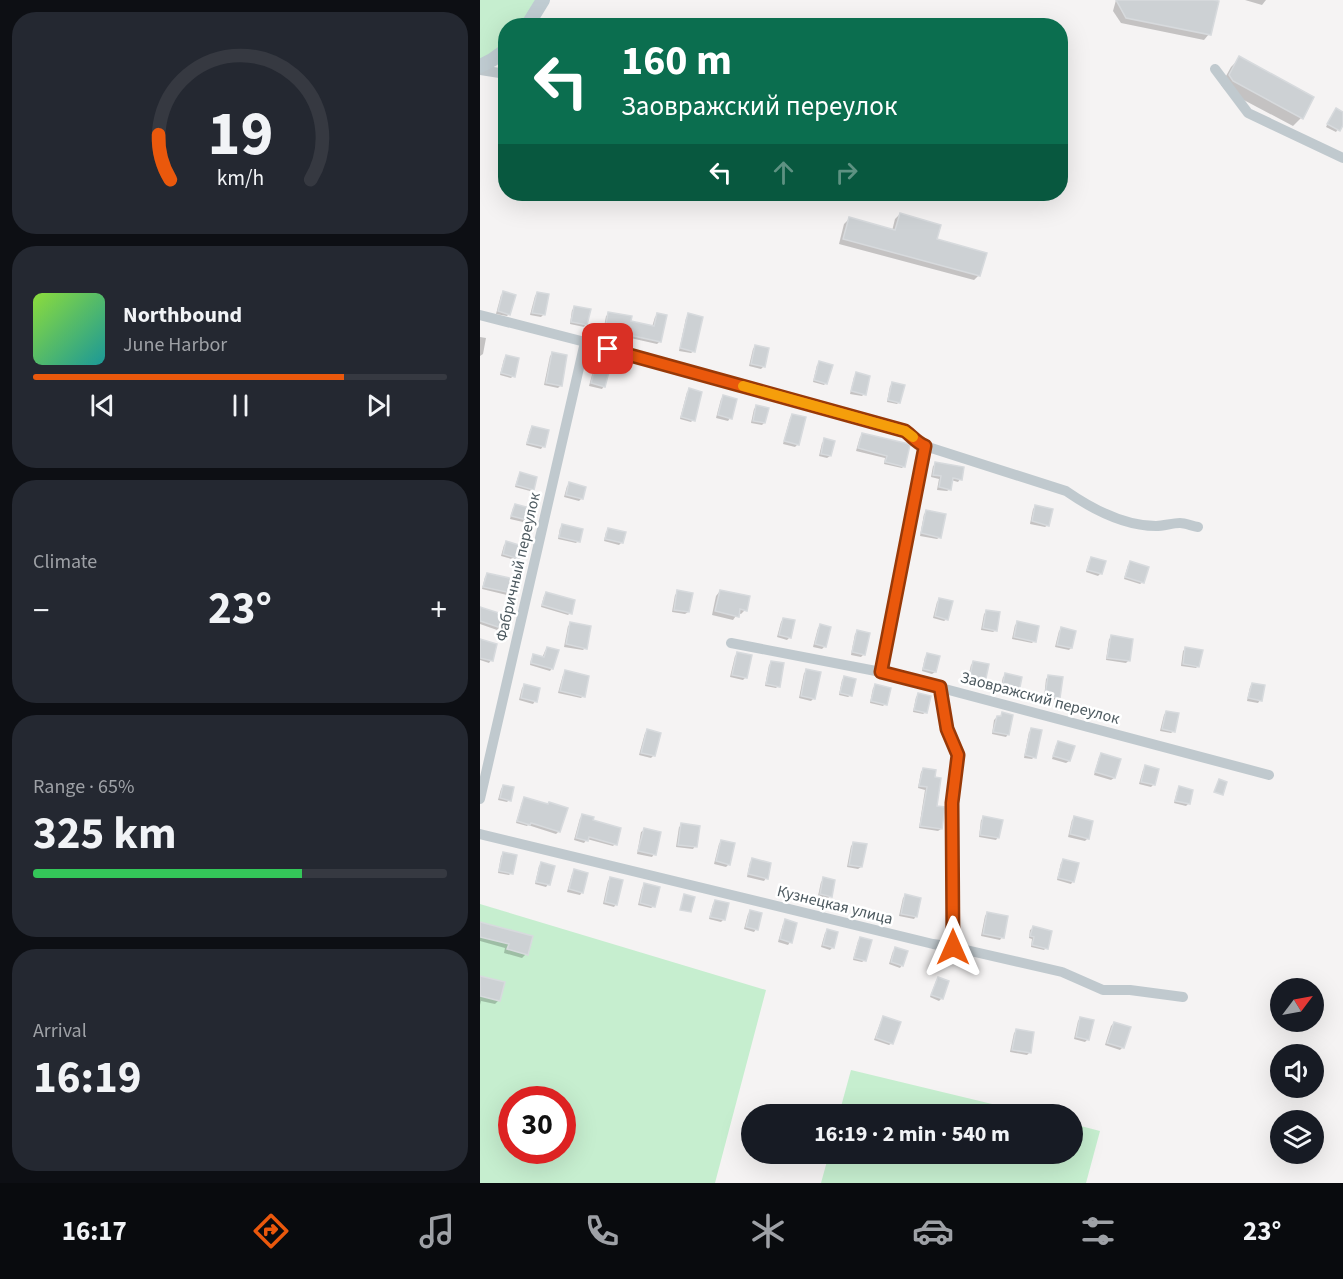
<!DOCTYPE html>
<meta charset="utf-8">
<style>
body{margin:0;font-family:"Source Sans 3",sans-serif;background:#242831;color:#f1f3f6;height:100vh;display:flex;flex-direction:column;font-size:22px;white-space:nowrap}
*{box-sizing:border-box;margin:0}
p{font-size:20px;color:#9ea1a6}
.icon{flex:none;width:33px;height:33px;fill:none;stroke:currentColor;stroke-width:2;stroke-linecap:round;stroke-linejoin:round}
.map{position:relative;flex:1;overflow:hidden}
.panel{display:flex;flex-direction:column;gap:12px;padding:12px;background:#0d0f14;width:480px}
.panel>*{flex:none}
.top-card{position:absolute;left:18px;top:18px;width:570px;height:183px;border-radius:24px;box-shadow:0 6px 24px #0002;background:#0b6e4f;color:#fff;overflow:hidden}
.needle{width:39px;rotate:58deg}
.buttons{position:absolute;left:790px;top:978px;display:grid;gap:12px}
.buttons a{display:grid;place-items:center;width:54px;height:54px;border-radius:50%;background:#171b24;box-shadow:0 6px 24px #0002;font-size:30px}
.speed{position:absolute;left:18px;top:1086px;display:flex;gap:12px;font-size:30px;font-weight:700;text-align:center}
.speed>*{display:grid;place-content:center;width:78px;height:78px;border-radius:50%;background:#171b24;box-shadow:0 6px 24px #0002;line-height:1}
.speed .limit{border:9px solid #d22;background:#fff;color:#111}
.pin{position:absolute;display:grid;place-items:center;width:51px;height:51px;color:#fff;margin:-26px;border-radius:12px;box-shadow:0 3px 9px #0006}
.me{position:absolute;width:66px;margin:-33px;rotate:0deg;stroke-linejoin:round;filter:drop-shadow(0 0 4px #0008)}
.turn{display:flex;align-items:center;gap:21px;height:126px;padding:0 24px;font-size:27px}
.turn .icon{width:78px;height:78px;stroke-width:2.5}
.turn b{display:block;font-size:42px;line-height:51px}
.lanes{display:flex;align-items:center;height:57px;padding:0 24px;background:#0003;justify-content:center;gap:30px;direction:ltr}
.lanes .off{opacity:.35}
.big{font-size:45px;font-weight:700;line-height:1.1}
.panel .card{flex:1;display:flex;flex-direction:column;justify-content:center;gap:9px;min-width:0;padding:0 21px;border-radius:24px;background:#242831}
.panel .dial{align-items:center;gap:0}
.dial svg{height:156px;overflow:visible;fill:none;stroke:#363941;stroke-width:7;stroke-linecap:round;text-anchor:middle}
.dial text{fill:#f1f3f6;stroke:none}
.song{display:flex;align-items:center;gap:18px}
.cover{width:72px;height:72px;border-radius:9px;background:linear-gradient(135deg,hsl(90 70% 55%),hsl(180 70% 35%))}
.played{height:6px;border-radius:3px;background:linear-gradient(90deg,#ea580c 75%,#363941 75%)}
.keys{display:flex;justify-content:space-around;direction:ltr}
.heat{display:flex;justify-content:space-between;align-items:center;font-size:33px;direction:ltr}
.charge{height:9px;border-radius:4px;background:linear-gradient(90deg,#34c759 65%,#363941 0)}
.trip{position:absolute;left:261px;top:1104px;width:342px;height:60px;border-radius:30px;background:#171b24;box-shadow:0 6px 24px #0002;font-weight:700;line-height:60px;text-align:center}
.dock{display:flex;height:96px;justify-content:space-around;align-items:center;background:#090b0e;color:#9ea1a6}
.dock .icon{width:42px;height:42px}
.dock .on{color:#ea580c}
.dock b{font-size:27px;color:#f1f3f6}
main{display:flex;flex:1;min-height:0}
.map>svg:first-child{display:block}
.green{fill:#c6eecf;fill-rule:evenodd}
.shadow{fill:#0003}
.building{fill:#cdd1d4;stroke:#d7dadd;stroke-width:1.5}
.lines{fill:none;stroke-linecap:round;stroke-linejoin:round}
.minor{stroke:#c0c9ce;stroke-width:10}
.secondary{stroke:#c0ccd2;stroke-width:14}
.route-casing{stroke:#983908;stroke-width:15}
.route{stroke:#ea580c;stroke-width:10}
.slow{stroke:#f59e0b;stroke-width:10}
.labels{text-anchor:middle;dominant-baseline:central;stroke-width:5;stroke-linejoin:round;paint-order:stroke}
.street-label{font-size:16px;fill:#4c595f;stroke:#fff}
</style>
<main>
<section class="panel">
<div class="card dial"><svg viewBox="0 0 100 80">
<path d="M14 69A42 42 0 1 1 86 69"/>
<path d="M14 69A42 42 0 0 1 8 46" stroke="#ea580c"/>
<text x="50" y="56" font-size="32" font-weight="700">19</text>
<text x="50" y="72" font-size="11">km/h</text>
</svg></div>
<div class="card">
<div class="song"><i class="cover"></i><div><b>Northbound</b><p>June Harbor</p></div></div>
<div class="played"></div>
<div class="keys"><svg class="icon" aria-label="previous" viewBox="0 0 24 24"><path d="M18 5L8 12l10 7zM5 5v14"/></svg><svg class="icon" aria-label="pause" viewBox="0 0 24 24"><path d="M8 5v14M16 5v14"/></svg><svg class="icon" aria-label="next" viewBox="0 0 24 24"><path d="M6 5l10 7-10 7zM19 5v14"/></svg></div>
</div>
<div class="card"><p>Climate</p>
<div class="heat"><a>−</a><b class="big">23°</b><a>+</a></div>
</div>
<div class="card"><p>Range · 65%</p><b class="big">325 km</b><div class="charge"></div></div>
<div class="card"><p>Arrival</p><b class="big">16:19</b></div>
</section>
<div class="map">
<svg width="863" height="1183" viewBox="0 0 863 1183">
<rect width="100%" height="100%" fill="#f5f3f3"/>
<!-- green -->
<g class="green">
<path d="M0,0H63L47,25L26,26L25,50L0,66Z"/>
<path d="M0,904L286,990L235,1183H0ZM32,1100H82V1150H32Z"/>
<path d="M371,1070L553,1114H359Z"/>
<path d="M593,1124L620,1131L606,1183H341L349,1154H592Z"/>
</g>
<!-- shadow -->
<g class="shadow">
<path d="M636,0H727L729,34L724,40L641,23L633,11Z"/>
<path d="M765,0H786L782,5Z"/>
<path d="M760,58L821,118L813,126L745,90L741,85L751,67Z"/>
<path d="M853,113L863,114V122L856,132L846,127Z"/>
<path d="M420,214L455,240L499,275L494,280L359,244L364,224L369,219L412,231L415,219Z"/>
<path d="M24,293L29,314L27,316L16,314L21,295Z"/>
<path d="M57,293L63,315L61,317L50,315L55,296Z"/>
<path d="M95,308L106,324L104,327L90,324L92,310Z"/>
<path d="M129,314L150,322L172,327L175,317L177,315L180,341L177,344L146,337L123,333L126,316Z"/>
<path d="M208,315L214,351L211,353L199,351L206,318Z"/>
<path d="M0,337L6,338L3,354L0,356Z"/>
<path d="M275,346L284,366L281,369L269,366L273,349Z"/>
<path d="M72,354L80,386L78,388L64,385L70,356Z"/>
<path d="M26,357L33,376L31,378L20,375L24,359Z"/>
<path d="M340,363L346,383L344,385L333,382L337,365Z"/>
<path d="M116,366L124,386L122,389L109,386L114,368Z"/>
<path d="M377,374L384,394L382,396L370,394L374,377Z"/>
<path d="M413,384L419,402L417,404L407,402L410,386Z"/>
<path d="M210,390L213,420L211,422L200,419L207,392Z"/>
<path d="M243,397L250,418L248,421L236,418L241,399Z"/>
<path d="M277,406L284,423L282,425L271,423L274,409Z"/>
<path d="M312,415L318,444L315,447L303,444L310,418Z"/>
<path d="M52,427L63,446L61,449L46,445L50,430Z"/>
<path d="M383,434L424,466L422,468L404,464L405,458L376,451L380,437Z"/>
<path d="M345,440L350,456L347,458L339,456L342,443Z"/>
<path d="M456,464L480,479L478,482L471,480L470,489L467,491L457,490L459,479L451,477L453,466Z"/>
<path d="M40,474L52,489L50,491L35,487L38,477Z"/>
<path d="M90,484L101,499L99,501L84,497L87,486Z"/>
<path d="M35,506L46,520L43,522L30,519L33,508Z"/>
<path d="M556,506L568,525L565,527L550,524L553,509Z"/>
<path d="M447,512L460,537L457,539L440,536L444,514Z"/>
<path d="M83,526L98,541L96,543L78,539L80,528Z"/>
<path d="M129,529L141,543L139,545L124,541L126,532Z"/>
<path d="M27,543L37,558L35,560L21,556L24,545Z"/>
<path d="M612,558L621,573L618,576L606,572L609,561Z"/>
<path d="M650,563L663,582L660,584L644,579L648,565Z"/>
<path d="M7,575L29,592L27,595L2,589L5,577Z"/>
<path d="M240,591L265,610L261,614L258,613L253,620L232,615L236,596Z"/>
<path d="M198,592L208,612L205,614L192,612L195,595Z"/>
<path d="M66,593L90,613L88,615L61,607L64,596Z"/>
<path d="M460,599L467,619L464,621L453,618L457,602Z"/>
<path d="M0,608L23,616L19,628L17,630L0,624Z"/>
<path d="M507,611L516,630L513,632L501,630L504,614Z"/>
<path d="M303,619L310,637L307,640L297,637L301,622Z"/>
<path d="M538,623L554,641L552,643L532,639L535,625Z"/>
<path d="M91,624L105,648L103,650L84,647L88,626Z"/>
<path d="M340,626L345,646L342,649L333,647L338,628Z"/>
<path d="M581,629L591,648L589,650L575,647L579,631Z"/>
<path d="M377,632L384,654L381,657L371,655L375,634Z"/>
<path d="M632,637L648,661L646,663L626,660L629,639Z"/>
<path d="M0,641L11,660L9,663L0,660Z"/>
<path d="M67,648L72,668L70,671L50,665L51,659L54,656L62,658L65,651Z"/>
<path d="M706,648L718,666L716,668L701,666L703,651Z"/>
<path d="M258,653L266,677L263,680L250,677L255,656Z"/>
<path d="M448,655L455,672L452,674L442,671L445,657Z"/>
<path d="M292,662L298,686L296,688L285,686L289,665Z"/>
<path d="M493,663L503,682L501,685L487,682L491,665Z"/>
<path d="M327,671L334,698L331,701L319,698L324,673Z"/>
<path d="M85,672L103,696L101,698L78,693L83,675Z"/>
<path d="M526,675L538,691L535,693L520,690L523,677Z"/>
<path d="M569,676L579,698L576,700L564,698L566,679Z"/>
<path d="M364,678L371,695L368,697L359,695L362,680Z"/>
<path d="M772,684L780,700L778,703L767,701L770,687Z"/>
<path d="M45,685L55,701L53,704L39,700L42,688Z"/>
<path d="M396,686L405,704L403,706L390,703L393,688Z"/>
<path d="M438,695L446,712L443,714L433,712L436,697Z"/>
<path d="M686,712L694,731L691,733L680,731L684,715Z"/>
<path d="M522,714L528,734L526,737L512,734L514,720L517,717L520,718Z"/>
<path d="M552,730L554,757L552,759L544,758L549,732Z"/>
<path d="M167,731L179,734L173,756L171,758L159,755L165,733Z"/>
<path d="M578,743L593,747L589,761L586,763L572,759L576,745Z"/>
<path d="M621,755L634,778L631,780L614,775L619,757Z"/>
<path d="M665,767L674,784L671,787L659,784L663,770Z"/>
<path d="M443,769L461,829L458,831L439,828L445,790L438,788L441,772Z"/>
<path d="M23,786L29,800L27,802L18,800L21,789Z"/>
<path d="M699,788L709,803L706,806L694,803L697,791Z"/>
<path d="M44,799L79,831L76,834L48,825L47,826L36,823L42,802Z"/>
<path d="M103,816L111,821L135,844L133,846L107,839L104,843L94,840L100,818Z"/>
<path d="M504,818L518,837L516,840L499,837L501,820Z"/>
<path d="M595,818L608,838L605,841L588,837L592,820Z"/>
<path d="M202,825L215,846L213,849L196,847L199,827Z"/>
<path d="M164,830L174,854L172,857L157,854L161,832Z"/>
<path d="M241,841L249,864L246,867L234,864L239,844Z"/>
<path d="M374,843L381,867L378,869L367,867L371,846Z"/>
<path d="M24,853L31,873L29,875L18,873L21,856Z"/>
<path d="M273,860L286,878L284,881L267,877L270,862Z"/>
<path d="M583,861L593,881L591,884L577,880L581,863Z"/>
<path d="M61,864L68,884L66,887L55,884L59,866Z"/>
<path d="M94,871L102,892L100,895L87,892L92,874Z"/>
<path d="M131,878L136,904L134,907L123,904L128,881Z"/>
<path d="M344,879L351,896L348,898L338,896L341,882Z"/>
<path d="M164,885L174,906L171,908L158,905L162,888Z"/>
<path d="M425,896L436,916L434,919L419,916L423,898Z"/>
<path d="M235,901L243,920L241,922L229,919L233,904Z"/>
<path d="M270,912L276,929L274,932L264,929L268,914Z"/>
<path d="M507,913L522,937L520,940L501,936L505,916Z"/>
<path d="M306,921L310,942L308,945L298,942L303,924Z"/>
<path d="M0,924L46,954L42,958L24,953L25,948L0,941Z"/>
<path d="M553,928L566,948L564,950L551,947L552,939L549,938L550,930Z"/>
<path d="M347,931L353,947L350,950L341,947L345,933Z"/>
<path d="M380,938L385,960L382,962L373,960L378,941Z"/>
<path d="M416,949L422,965L420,968L409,964L413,951Z"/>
<path d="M0,978L19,1000L15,1004L1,1001L0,1005Z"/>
<path d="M458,979L462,998L459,1001L450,997L456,981Z"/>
<path d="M403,1018L412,1043L409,1045L394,1040L401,1021Z"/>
<path d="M600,1018L608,1039L605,1042L594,1039L598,1021Z"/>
<path d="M634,1023L643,1047L640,1050L625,1045L631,1026Z"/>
<path d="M536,1031L549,1053L547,1055L530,1052L534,1033Z"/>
</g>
<!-- building -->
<g class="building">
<path d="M636,0H733L739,1L731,35L646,18Z"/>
<path d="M759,56L834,97L823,119L753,81L749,75Z"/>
<path d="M856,108L863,112V125L860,131L847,124Z"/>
<path d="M420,213L461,225L457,239L507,253L500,276L363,239L369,217L415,230Z"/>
<path d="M23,291L36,295L30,315L18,311Z"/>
<path d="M57,292L69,294L65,315L52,313Z"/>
<path d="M94,306L111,309L107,325L91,322Z"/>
<path d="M128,312L152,316L151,321L174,326L177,313L187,315L181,342L149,335L125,331Z"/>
<path d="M208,313L223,317L215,352L200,348Z"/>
<path d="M275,345L289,348L285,367L271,364Z"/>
<path d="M72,352L87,355L82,386L66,383Z"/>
<path d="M26,355L39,358L35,377L21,373Z"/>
<path d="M339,361L353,365L347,384L334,380Z"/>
<path d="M116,364L130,368L125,387L111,383Z"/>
<path d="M376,372L390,376L386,395L371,391Z"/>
<path d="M412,382L425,385L420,403L408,400Z"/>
<path d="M209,388L222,392L215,421L201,417Z"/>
<path d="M243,395L257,399L252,419L238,415Z"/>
<path d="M276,405L289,408L285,423L273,421Z"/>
<path d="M312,414L326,417L319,445L304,441Z"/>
<path d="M52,426L69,430L65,447L47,443Z"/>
<path d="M382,433L429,444L430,445L425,467L405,462L407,456L378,448Z"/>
<path d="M344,438L355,441L351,456L341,454Z"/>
<path d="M455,462L484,467L482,480L473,478L471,490L459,487L461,476L453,475Z"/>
<path d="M40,472L57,477L54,490L36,485Z"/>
<path d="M89,482L106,487L103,499L86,495Z"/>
<path d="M35,504L50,508L47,520L31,516Z"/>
<path d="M555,505L573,509L569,526L552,521Z"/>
<path d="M446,510L466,514L461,538L441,533Z"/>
<path d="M82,524L103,529L100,542L79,537Z"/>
<path d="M128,528L146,532L143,543L125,539Z"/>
<path d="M26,541L42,546L39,559L23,554Z"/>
<path d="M611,557L626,561L622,574L607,570Z"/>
<path d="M650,561L669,567L664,583L645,577Z"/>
<path d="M7,573L34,579L31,593L3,587Z"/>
<path d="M197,590L213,593L209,612L194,610Z"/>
<path d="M240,590L270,596L267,611L260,609L259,617L235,611Z"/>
<path d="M66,592L95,600L92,614L62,605Z"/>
<path d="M459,598L473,601L468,620L455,616Z"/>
<path d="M0,607L25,615L21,628L0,621Z"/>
<path d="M506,610L520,612L517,631L503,628Z"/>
<path d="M303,618L315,620L311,638L299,635Z"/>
<path d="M537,621L559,626L556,642L534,637Z"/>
<path d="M90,622L111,626L107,649L86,644Z"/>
<path d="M340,624L351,627L346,647L335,644Z"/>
<path d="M581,627L596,631L592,648L577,645Z"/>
<path d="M377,630L390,633L385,655L372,652Z"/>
<path d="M631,635L653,639L650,661L627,658Z"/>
<path d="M0,639L17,644L13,661L0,658Z"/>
<path d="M67,647L79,650L73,669L51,663L53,654L64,657Z"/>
<path d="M705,647L723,650L719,667L703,664Z"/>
<path d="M257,652L272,655L267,678L252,675Z"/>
<path d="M447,653L460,656L456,672L443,669Z"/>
<path d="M291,661L304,663L300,687L286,684Z"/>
<path d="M493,661L509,664L505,683L489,680Z"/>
<path d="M326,669L341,672L335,699L321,696Z"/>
<path d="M85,670L109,676L105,697L80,691Z"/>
<path d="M525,673L542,677L539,692L522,688Z"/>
<path d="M568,675L583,677L580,698L565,696Z"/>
<path d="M364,676L376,679L372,696L360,693Z"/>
<path d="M772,683L785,685L782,701L768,698Z"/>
<path d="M44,684L60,688L57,702L41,698Z"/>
<path d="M395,684L411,688L407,705L391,701Z"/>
<path d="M438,693L451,696L447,713L434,710Z"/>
<path d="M686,711L699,713L695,732L682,729Z"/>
<path d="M522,712L533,715L529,735L513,732L517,716H521Z"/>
<path d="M551,728L562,730L556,758L545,755Z"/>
<path d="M167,729L181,733L175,756L161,753Z"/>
<path d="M578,741L595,746L590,761L573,756Z"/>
<path d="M621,753L641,759L635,778L615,772Z"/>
<path d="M665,765L679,769L675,785L661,782Z"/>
<path d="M443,768L456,770L455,777L461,778L457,806L465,807L462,829L440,826L447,787L439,786Z"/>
<path d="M739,779L747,782L743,795L734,792Z"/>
<path d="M23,785L34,787L31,801L20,798Z"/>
<path d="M699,786L713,790L710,804L695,801Z"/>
<path d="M44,797L68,804L69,802L88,808L80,832L51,823L50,825L37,821Z"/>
<path d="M102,814L114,817L113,820L141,828L137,845L109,837L108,841L96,838Z"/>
<path d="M503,816L523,820L519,838L500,835Z"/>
<path d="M594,816L613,821L609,839L590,834Z"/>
<path d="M201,823L220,826L217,847L198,845Z"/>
<path d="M164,828L181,832L176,855L158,851Z"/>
<path d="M241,840L255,843L250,865L236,861Z"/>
<path d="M373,842L387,844L382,867L369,865Z"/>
<path d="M23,852L37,855L33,874L19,871Z"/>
<path d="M272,858L291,863L288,879L268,874Z"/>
<path d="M583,859L599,863L594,882L578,878Z"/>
<path d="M61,862L75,866L70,885L56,882Z"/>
<path d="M94,869L108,873L103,893L89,889Z"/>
<path d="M130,877L143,880L137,905L125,902Z"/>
<path d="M343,877L355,880L352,897L340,894Z"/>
<path d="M164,883L180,887L175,907L160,903Z"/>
<path d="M204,894L215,897L211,912L200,910Z"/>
<path d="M425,894L441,898L437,917L421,914Z"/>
<path d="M235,900L249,903L245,920L230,917Z"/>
<path d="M270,910L282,913L278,930L266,927Z"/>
<path d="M507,912L528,916L524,938L503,934Z"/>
<path d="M305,919L317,923L312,943L300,939Z"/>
<path d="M0,922L53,936L48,955L27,949L29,944L0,937Z"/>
<path d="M553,926L572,931L568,949L552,945L554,937L550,936Z"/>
<path d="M347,929L358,932L354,948L343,945Z"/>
<path d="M380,937L392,940L386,961L374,958Z"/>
<path d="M415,947L428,951L423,966L411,962Z"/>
<path d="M0,976L25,982L20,1001L0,996Z"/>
<path d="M458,977L469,981L463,999L451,995Z"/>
<path d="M403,1016L421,1022L413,1044L396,1038Z"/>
<path d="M600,1017L614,1020L609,1040L596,1037Z"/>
<path d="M634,1022L651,1027L644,1048L627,1043Z"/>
<path d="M536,1029L554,1032L551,1053L532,1050Z"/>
</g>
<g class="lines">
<!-- minor -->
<g class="minor">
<path d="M735,69L768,113L863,158"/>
<path d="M0,70L26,74"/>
<path d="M0,315L105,342L425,431C432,436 437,443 445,446L586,491C612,509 644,526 676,526C684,526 692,523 700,523C705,523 712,526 718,527"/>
<path d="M251,643L401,672L789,775"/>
<path d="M401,672L445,446"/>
<path d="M460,687L467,728L479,755L472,803L473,947"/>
<path d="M0,799L105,342"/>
<path d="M0,834L453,944L473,947L582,972L623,990H650L703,997"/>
</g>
<!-- secondary -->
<g class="secondary">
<path d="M47,26L63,0"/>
<path d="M0,66L12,60L26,50"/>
</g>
</g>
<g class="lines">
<!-- route casing -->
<g class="route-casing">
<path id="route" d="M128,349L425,431C432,436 437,443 445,446L401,672L460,687L467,729L478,755L472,803L473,947"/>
</g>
<!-- route -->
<use href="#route" class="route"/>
<!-- slow -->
<path class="slow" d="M263,386L425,431L433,437"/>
</g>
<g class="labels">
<!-- street labels -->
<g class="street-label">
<text transform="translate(38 567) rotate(-77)">Фабричный переулок</text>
<text transform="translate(560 698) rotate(15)">Заовражский переулок</text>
<text transform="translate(355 905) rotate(14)">Кузнецкая улица</text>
</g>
</g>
</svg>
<div class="buttons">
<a><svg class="needle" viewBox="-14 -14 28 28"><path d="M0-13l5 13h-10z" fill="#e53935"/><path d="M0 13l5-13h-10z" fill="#9ea1a6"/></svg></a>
<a><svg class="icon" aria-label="sound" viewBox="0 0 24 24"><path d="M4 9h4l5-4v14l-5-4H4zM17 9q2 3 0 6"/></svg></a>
<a><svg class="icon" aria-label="layers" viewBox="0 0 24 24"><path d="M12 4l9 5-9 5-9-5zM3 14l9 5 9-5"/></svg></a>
</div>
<div class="speed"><div class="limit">30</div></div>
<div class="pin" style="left:128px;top:349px;background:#d93025"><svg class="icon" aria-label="arrive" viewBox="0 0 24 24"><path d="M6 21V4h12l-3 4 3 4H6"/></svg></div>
<svg class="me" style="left:473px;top:947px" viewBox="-20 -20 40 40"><path d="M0-17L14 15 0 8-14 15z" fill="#ea580c" stroke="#fff" stroke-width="4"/></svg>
<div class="trip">16:19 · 2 min · 540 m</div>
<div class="top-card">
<div class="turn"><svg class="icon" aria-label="left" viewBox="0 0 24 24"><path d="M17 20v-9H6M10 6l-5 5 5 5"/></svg><div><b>160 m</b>Заовражский переулок</div></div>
<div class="lanes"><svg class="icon" aria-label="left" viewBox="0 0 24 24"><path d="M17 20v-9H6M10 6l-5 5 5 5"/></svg><svg class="icon off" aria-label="ahead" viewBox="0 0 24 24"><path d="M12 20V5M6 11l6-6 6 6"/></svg><svg class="icon off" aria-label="right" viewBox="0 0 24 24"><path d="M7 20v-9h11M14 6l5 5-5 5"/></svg></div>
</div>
</div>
</main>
<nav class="dock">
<b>16:17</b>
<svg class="icon on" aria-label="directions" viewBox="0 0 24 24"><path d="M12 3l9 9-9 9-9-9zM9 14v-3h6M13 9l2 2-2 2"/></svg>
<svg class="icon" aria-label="music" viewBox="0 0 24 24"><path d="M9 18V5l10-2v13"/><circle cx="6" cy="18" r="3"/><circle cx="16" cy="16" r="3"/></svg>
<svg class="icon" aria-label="phone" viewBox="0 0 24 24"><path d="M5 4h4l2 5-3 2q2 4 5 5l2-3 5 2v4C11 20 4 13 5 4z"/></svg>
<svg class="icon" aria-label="climate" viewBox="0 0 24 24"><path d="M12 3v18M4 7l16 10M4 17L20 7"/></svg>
<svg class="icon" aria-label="car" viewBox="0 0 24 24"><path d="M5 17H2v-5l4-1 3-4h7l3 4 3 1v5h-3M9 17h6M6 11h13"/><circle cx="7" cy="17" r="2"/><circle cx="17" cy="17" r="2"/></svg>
<svg class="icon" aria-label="filters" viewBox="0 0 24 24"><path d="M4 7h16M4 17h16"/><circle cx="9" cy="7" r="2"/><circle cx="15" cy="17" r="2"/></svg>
<b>23°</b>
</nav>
